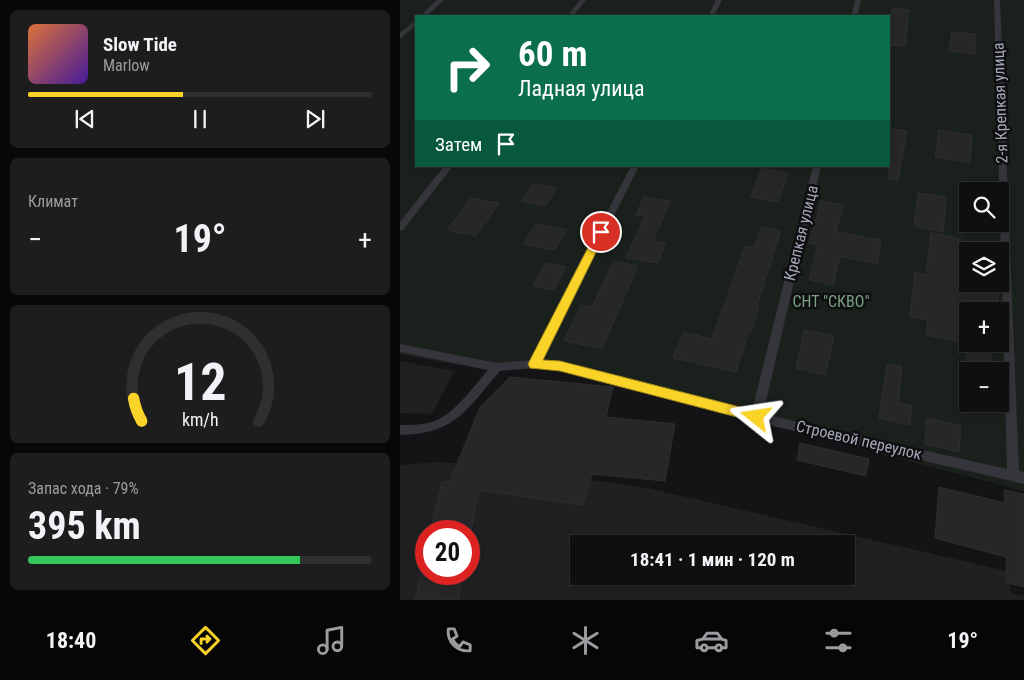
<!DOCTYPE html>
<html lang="ru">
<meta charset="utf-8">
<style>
body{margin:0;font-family:"Roboto Condensed",sans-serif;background:#1d1d1e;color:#f1f3f6;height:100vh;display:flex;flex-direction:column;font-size:19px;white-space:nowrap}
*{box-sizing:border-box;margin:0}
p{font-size:16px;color:#9b9c9f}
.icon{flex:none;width:28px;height:28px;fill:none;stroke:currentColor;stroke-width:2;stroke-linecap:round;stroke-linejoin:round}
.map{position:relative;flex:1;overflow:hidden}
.drawer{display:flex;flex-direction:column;gap:10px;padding:10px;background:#080809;width:400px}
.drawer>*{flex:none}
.top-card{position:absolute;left:15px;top:15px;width:475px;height:152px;border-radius:0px;box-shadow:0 2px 8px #0003,0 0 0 1px #2f2f30;background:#0b6e4f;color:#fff;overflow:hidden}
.controls{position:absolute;left:559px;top:182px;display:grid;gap:10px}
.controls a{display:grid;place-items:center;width:50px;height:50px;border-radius:0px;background:#0f0f10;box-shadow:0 2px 8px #0003,0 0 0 1px #2f2f30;font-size:25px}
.speed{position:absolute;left:15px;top:520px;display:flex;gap:10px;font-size:25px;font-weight:700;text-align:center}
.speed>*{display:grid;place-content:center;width:65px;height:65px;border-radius:50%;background:#0f0f10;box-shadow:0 2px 8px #0003,0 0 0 1px #2f2f30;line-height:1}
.speed .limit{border:8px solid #d22;background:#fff;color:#111}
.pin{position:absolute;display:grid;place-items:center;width:42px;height:42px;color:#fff;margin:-21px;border:2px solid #fff;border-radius:50%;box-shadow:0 1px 5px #0007}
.me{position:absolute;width:55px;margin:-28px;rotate:285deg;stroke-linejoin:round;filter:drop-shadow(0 0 4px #0008)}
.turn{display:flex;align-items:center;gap:18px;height:105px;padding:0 20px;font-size:22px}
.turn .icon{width:65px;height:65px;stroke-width:2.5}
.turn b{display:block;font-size:35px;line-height:42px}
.then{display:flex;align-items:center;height:48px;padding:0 20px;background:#0003;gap:10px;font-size:19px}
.big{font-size:38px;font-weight:700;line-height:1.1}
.drawer .card{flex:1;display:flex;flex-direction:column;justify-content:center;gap:8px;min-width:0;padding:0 18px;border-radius:8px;background:#1d1d1e}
.drawer .dial{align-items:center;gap:0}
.dial svg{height:130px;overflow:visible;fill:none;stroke:#2f2f30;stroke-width:7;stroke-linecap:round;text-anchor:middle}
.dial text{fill:#f1f3f6;stroke:none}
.song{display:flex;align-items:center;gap:15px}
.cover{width:60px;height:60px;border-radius:8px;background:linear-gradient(135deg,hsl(20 70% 55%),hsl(260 70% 35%))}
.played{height:5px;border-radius:2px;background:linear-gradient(90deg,#fad328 45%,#2f2f30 45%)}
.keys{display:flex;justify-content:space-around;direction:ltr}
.heat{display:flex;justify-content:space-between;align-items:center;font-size:28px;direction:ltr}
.charge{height:8px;border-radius:4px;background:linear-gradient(90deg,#34c759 79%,#2f2f30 0)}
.trip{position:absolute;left:170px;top:535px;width:285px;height:50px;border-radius:0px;background:#0f0f10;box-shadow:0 2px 8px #0003,0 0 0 1px #2f2f30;font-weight:700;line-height:50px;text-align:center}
.tab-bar{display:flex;height:80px;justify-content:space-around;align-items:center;background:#060606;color:#9b9c9f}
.tab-bar .icon{width:35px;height:35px}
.tab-bar .selected{color:#fad328}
.tab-bar b{font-size:22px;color:#f1f3f6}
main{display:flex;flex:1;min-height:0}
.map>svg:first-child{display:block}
.built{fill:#202023;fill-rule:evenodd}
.green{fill:#1a211c;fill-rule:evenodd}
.building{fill:#27272a;stroke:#2e2e32}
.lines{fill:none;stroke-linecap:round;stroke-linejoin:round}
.service{fill:#35353b;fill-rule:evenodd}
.route{fill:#fad328;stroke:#a2891a}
.labels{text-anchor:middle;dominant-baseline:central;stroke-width:5;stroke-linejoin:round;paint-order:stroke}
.street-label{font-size:16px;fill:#a5a8b7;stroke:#0f0f11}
.park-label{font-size:16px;fill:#7ba383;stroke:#0f0f11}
</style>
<main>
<section class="drawer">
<div class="card">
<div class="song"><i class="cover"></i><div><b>Slow Tide</b><p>Marlow</p></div></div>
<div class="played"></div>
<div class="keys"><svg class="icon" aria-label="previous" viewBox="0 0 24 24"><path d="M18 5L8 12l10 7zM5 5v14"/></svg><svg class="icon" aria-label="pause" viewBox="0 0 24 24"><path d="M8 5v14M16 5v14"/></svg><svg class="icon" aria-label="next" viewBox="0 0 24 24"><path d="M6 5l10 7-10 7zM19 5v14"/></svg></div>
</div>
<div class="card"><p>Климат</p>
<div class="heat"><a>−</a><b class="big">19°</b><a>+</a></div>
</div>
<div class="card dial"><svg viewBox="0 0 100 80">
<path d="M14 69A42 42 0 1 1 86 69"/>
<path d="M14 69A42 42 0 0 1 9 55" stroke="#fad328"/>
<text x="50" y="56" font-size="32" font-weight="700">12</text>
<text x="50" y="72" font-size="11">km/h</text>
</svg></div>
<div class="card"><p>Запас хода · 79%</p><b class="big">395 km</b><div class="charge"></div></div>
</section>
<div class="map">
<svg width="624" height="600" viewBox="0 0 624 600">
<rect width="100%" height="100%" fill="#141416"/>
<!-- built -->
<g class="built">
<path d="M0,361L54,371L32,414L0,413Z"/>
<path d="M37,462L89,465L247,488L607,571L611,593L624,596V600H0V465ZM26,531H69V574H26ZM179,544H446V576H179Z"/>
</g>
<!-- green -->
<path class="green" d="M0,0H624V491L157,369L88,370L0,355ZM16,16H489V166H16ZM568,191H600V224H568ZM568,251H600V284H568ZM568,311H600V344H568ZM568,371H600V404H568Z"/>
<!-- building -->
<g class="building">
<path d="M492,8L509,10L505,46L489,45V16H491Z"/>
<path d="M552,32L575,34V54L549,51Z"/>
<path d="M489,128L507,131L498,180L489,179Z"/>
<path d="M539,130L572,135L570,163L535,157Z"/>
<path d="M362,168L388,173L378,202L351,197Z"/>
<path d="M133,184L157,188L145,206L121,201Z"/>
<path d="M518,193L546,197L543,232L514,226Z"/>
<path d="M244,197L270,201L253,241L266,243L258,263L226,258L245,216L236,215Z"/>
<path d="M71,198L99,203L76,236L47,230Z"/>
<path d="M421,201L443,205L436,232L481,240L477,264L440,256L433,285L409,280L418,245L409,243Z"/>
<path d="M136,224L167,230L155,250L123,244Z"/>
<path d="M361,227L381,231L357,305L359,306L351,332L349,331L336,372L273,358L284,332L312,339L345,246L354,248Z"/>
<path d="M531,233L561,239L558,282L598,290L597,311H563L560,342L526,335L528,320L510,316L515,273L526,275Z"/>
<path d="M214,261L238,266L202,348L164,341L181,305L192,307Z"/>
<path d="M146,263L166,267L154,290L133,286Z"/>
<path d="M405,330L434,336L425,375L396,368Z"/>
<path d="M567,350L591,355V371H566Z"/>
<path d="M487,364L502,366L498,403L512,406L510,425L479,418Z"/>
<path d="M110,377L213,387L206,417L275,424L265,481L192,474L183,505L79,490L71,531H30L42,482L50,481L80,407Z"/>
<path d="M527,418L561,426L559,452L525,444Z"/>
<path d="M400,443L469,459L466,476L397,460Z"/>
<path d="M539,487L605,503L604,490L624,494V587L607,583L606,557L535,538Z"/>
<path d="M21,574H63L58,600H15Z"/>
</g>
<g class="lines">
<!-- service -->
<g class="service">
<path d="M37,0H44L27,16H20Z"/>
<path d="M180,0H186L173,16H167Z"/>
<path d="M316,0H322L314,16H308Z"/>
<path d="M455,0H461L457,16H451Z"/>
<path d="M594,0H600L619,471L624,472V484L356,422L160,370L134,368L100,371C67,409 56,434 0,435V425C12,425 24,425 35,421C55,413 74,386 88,370L0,352V344L97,363L131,360L231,166H239L141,360L160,362L352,411L413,166H421L363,414L607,469Z"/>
<path d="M16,20V25L0,39V33Z"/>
<path d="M44,166H53L3,230L0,231V222Z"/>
</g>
</g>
<!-- route -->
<path class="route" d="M201,229L206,232L143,360L160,361L356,411L361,413L363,417L361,421L356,422L160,371L130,368L128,364L196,232Z"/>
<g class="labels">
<!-- street labels -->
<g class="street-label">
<text transform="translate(600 103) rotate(-92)">2-я Крепкая улица</text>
<text transform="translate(401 233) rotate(-76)">Крепкая улица</text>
<text transform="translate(459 440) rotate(13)">Строевой переулок</text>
</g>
<!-- park labels -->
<g class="park-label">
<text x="431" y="301">СНТ "СКВО"</text>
</g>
</g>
</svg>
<div class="controls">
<a><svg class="icon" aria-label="search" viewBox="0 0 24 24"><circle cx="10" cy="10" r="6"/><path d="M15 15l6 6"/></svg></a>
<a><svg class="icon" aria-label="layers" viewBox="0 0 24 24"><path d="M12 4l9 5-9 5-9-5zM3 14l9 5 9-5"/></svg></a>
<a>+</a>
<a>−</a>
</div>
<div class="speed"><div class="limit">20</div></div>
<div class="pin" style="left:201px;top:232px;background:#d93025"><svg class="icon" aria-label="arrive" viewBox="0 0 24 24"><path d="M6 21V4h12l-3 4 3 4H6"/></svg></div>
<svg class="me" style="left:356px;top:417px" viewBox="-20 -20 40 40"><path d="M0-17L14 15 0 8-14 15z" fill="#fad328" stroke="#fff" stroke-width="4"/></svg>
<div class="trip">18:41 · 1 мин · 120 m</div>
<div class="top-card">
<div class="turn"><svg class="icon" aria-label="right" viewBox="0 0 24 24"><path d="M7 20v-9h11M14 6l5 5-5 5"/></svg><div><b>60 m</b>Ладная улица</div></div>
<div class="then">Затем<svg class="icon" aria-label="arrive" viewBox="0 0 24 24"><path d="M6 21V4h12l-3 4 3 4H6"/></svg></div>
</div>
</div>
</main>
<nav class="tab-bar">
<b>18:40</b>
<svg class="icon selected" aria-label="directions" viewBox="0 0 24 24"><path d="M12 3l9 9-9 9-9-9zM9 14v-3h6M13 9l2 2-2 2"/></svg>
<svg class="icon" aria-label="music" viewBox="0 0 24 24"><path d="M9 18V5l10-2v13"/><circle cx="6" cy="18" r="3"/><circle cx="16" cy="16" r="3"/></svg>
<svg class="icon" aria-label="phone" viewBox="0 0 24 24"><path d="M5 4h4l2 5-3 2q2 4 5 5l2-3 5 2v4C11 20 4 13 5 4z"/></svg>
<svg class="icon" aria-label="climate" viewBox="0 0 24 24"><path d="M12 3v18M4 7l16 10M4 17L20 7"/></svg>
<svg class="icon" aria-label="car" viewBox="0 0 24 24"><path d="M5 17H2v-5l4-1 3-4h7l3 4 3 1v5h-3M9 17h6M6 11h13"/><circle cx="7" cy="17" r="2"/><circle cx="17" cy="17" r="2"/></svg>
<svg class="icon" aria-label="filters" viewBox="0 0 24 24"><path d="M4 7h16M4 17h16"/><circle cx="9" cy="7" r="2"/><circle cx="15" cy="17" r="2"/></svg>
<b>19°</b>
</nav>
